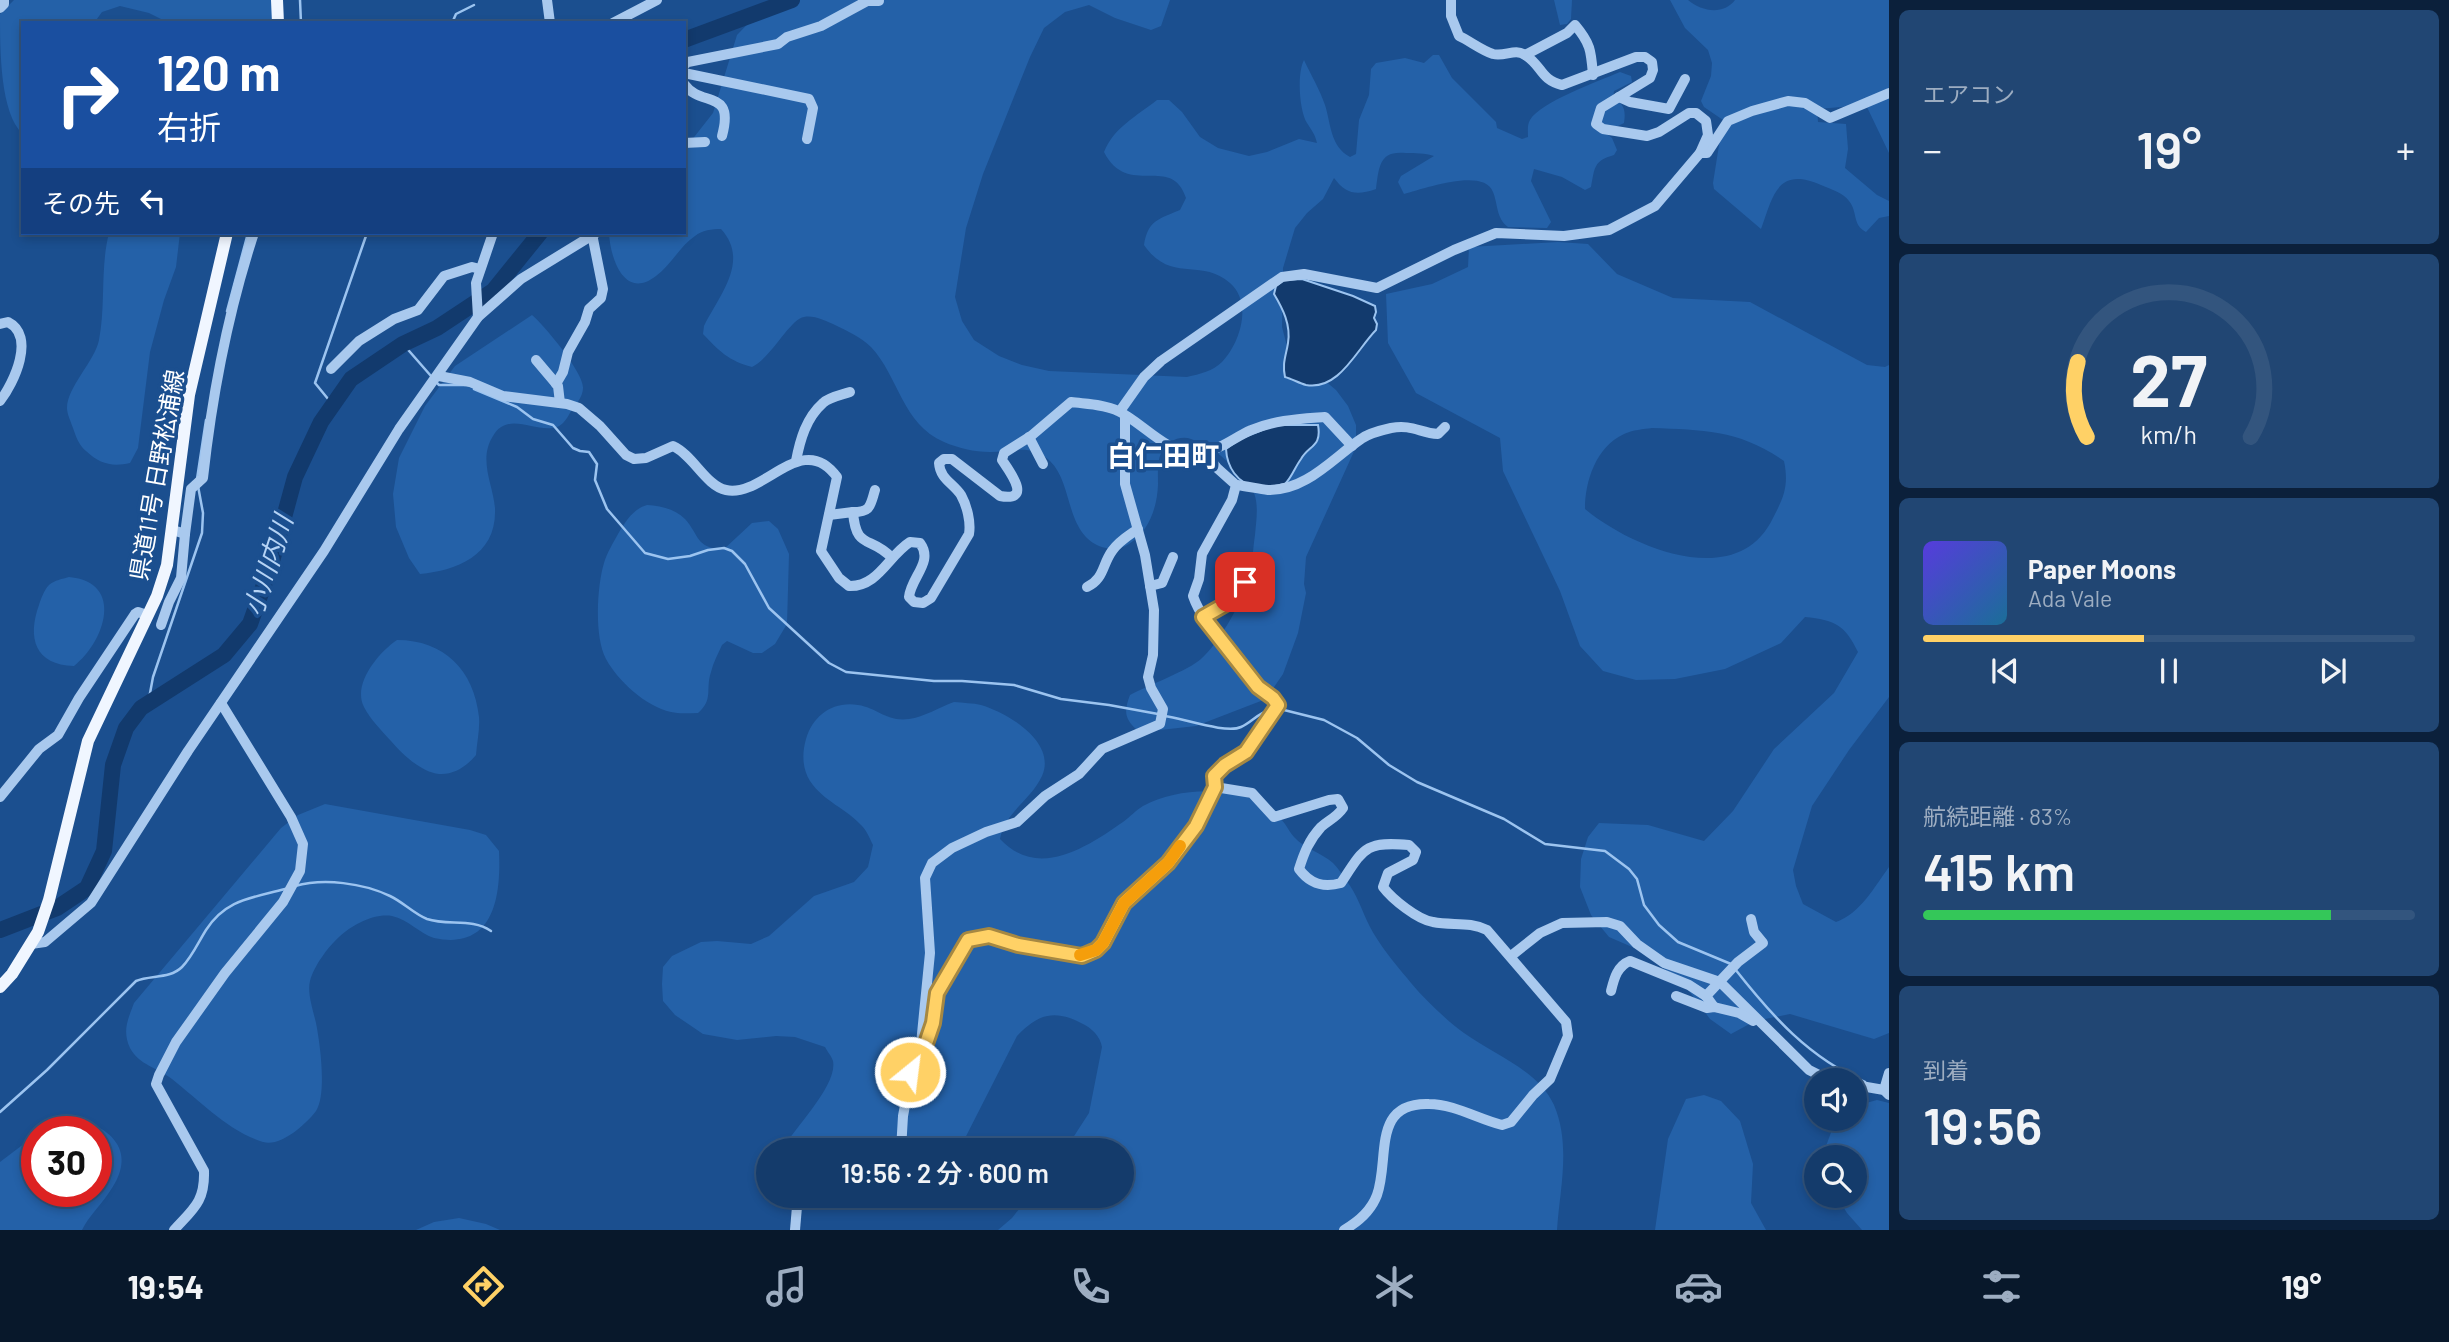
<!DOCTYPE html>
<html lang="ja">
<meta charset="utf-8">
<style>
body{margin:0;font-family:Barlow,"Noto Sans JP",sans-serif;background:#214673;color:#f1f3f6;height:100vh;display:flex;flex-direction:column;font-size:26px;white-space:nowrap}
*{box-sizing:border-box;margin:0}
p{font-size:23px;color:#9dadc1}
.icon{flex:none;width:38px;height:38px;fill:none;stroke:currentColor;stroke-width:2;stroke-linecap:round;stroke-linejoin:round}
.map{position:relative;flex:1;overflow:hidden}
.sheet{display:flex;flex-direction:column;gap:10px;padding:10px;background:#0b203b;width:560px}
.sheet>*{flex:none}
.guide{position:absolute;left:21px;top:21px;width:665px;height:214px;border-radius:0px;box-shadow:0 4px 10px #0003,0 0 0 2px #33557e;background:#1a4fa0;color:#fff;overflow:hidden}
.tools{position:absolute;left:1804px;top:1068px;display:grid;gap:14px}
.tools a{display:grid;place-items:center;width:63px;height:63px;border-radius:50%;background:#143b6b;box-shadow:0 4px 10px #0003,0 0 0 2px #33557e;font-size:35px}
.speed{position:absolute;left:21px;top:1116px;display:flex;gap:14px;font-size:35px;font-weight:700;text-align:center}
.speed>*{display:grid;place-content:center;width:91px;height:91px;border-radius:50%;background:#143b6b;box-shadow:0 4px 10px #0003,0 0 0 2px #33557e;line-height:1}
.speed .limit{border:10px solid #d22;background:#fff;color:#111}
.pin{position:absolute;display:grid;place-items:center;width:60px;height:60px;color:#fff;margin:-30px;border-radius:14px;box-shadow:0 4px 10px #0006}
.me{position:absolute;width:77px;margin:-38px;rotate:29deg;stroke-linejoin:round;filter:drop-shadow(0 0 5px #0008)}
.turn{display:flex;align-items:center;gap:24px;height:147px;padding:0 21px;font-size:32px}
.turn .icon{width:91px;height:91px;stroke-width:2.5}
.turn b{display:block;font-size:49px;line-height:60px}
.then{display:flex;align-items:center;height:66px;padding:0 21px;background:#0003;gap:14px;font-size:26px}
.big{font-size:52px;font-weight:600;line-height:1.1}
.sheet .widget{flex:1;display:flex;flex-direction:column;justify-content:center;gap:10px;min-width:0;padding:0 24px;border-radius:10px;background:#214673}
.sheet .dial{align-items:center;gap:0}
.dial svg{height:182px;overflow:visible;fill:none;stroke:#33557e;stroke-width:7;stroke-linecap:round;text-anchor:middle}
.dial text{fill:#f1f3f6;stroke:none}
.song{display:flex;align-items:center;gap:21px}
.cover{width:84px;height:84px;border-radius:10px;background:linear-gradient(135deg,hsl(250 70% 55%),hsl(200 70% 35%))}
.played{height:7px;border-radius:4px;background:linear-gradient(90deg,#ffd166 45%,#33557e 45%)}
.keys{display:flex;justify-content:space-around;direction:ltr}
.heat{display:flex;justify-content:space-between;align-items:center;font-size:38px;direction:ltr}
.charge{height:10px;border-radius:5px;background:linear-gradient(90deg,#34c759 83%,#33557e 0)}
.trip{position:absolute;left:756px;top:1138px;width:378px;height:70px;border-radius:35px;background:#143b6b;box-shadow:0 4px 10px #0003,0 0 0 2px #33557e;font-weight:600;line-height:70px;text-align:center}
.dock{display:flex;height:112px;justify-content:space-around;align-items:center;background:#08182b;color:#9dadc1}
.dock .icon{width:49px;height:49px}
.dock .selected{color:#ffd166}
.dock b{font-size:32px;color:#f1f3f6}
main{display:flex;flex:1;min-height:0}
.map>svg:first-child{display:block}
.green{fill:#2461a8;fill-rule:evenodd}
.water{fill:#123a6d;stroke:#9cc4f0;stroke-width:2}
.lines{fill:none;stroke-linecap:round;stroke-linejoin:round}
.stream{stroke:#9cc4f0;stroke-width:2.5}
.river{stroke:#123a6d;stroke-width:16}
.minor{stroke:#a9c9ee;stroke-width:10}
.major{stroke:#f0f6ff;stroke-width:12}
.route-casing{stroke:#a68842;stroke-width:18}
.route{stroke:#ffd166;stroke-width:12}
.slow{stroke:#f59e0b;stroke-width:12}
.labels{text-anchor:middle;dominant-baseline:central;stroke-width:7;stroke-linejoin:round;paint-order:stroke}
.street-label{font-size:24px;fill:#fff;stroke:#1b4f8f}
.water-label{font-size:26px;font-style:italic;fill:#b5d3f5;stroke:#1b4f8f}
.quarter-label{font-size:28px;font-weight:bold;fill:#fff;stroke:#1b4f8f}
</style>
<main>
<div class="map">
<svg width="1889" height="1230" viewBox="0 0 1889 1230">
<rect width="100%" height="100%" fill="#1b4f8f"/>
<!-- green -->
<g class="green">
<path d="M14,0H273V23H169L149,13L120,6L102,12L94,23H23V134C0,114 0,49 0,14Z"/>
<path d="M771,0H1170L1161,26L1151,30L1115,18L1089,5L1065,12L1044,28L1030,57L983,174L966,228L955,297L962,321L974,340L999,356L1022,365L1049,371L1187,377C1200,374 1213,371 1222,362C1240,343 1253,303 1230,283C1200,257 1171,284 1144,245C1148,220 1159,219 1180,210L1186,198C1171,153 1128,199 1104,152C1114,127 1137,116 1157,100H1169L1182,112L1200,137L1218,148L1249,156L1267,152L1299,139L1317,143C1315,134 1312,131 1307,123C1299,110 1297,73 1304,60C1311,75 1320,90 1325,105C1331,124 1330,146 1350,157L1356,154L1359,120L1369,95L1371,69L1376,63L1405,58L1424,63L1433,55H1439L1452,78L1496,122L1497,128L1522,139L1528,137C1528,132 1527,125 1530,120C1540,102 1599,81 1620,72L1631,76L1632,82L1614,91L1613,97C1624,105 1626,109 1624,123L1618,126L1598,127L1612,138L1617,150L1614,155C1593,161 1595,168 1591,187L1585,190L1562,177L1534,169L1531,181L1551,222L1547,228L1508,227C1496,218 1498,204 1493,192C1484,167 1423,189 1404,194L1398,182L1401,176L1434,156C1425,153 1415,153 1406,153C1379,150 1379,167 1376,189C1356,196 1346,194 1334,178L1323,199L1307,213L1295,228L1283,268L1282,327L1288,350L1336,390L1348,406L1356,425V447L1306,557L1304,584L1306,593L1298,633L1283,674L1266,699L1196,726L1160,730H1137C1124,718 1124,711 1130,695C1147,686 1189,670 1201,659C1220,642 1245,598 1250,572C1253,560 1253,547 1255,535C1256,522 1259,506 1254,493C1252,489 1247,484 1244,481C1229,461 1214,447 1191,439C1180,435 1165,442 1161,453C1157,462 1158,475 1158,485C1157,508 1149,531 1129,544C1119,550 1110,550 1099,546C1065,531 1073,483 1050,461C1031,443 1012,452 990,452C974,452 958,448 944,442C902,424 899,377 871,347C861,337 847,331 835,325C826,321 814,315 804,317C790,319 772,357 752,367C729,361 719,351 703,334L704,326C720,294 750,261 721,229C712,229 702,230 695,236C680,246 671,265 656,276C624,301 610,257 609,233H684V145L691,141L713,113L737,35Z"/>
<path d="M1554,0H1572L1571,19L1567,24L1560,25Z"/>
<path d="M1670,0H1688C1702,12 1724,15 1735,0H1889V153L1866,105L1817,109L1818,122L1846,124L1848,149L1845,168L1877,195L1889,201V216L1879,218L1866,232C1852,225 1858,212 1849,201C1844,193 1830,189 1821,185C1777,166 1773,196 1761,229L1714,189L1713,183L1723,120L1704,107L1701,101L1711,76L1712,63L1708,50L1685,28Z"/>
<path d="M109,233H180L176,267L164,300L150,352L138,448L130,463C112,467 100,464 86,451C79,445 76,437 73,428C71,422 67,414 67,408C67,387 95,361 99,340C106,304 100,268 109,233Z"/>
<path d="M1558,242L1588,244L1617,274L1673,298L1750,302L1867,365L1885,367L1889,365V697L1849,750L1812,806L1793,870L1796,886L1803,904L1836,922C1860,914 1875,886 1889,867V1033L1874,1039L1790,1014L1755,1021L1731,1034L1710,1019L1683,983L1639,950L1609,937L1591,915L1580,887L1581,859L1588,837L1599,823L1648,825L1704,841L1733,811L1774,749L1834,693L1858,652C1845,625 1835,620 1805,617L1781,643L1725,669L1675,679L1636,680L1603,671L1580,646L1560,591L1503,471L1500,438L1416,393L1388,343L1386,294L1432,284L1468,267L1469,247ZM1652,428C1704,430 1740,430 1784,461C1789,485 1784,497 1773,518C1738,592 1632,548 1585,509C1585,481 1596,447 1624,434C1632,430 1644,429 1652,428Z"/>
<path d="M532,315C544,325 584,373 583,388C583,396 576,405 571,411C568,417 563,425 557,427C536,434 508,410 493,436C478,460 493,484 495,508C497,555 458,570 420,574L409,558L396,527L393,494L399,458L425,406L455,366Z"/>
<path d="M647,505C661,506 675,509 685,519C700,536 695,547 723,550L752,523L769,521L778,529L789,554L787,624L775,644L762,653H753L727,641L722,645C718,654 713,663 711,672C705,690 714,699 698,713C689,713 679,714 671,712C645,706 618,681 606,659C594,637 597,586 604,563C607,553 613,543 618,534C626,521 633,509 647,505Z"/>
<path d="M69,577C125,582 105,642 74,666C35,665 27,638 39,605C41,599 44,590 49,585C55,580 62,579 69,577Z"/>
<path d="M397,640C444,640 474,670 479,717C480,729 477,742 476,755C467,766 454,775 439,774C421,772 402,754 391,741C382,731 370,719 364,707C352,684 379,652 397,640Z"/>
<path d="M954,702C963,703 973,703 981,705C1008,713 1057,742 1042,776C1031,800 1005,812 1000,839C1038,880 1087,847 1123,822C1130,817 1136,810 1143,806C1173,790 1214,787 1247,797C1260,801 1276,812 1285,824C1288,828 1290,833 1294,837C1305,849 1322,853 1333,863C1338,868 1342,874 1346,880C1357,894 1362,911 1370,927C1379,944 1394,963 1407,978C1420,995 1447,1021 1464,1033C1493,1054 1538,1070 1554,1105C1571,1145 1560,1188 1557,1230H998L1012,1218L1030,1195H1122V1150H1065L1089,1113L1102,1047C1100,1036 1092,1028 1081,1023C1054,1009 1038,1014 1017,1036L959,1150H782C794,1128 838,1085 833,1061C832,1057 827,1051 825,1047L795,1037L776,1036L737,1040L703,1034L675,1015L663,1001L662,984L663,967L672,956L701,942L717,941L751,944L769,936L814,896L854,882L868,867L873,845C870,839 867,831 862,826C847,809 823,801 810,781C802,768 802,753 806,739C813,716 832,701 858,705C878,708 886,722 909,719C924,717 940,707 954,702Z"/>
<path d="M325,804L470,830L486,835L499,851C501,895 495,951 434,938C420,934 408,919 392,916C374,913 352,925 339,937C328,947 314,966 310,981C307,993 313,1010 316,1023C320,1043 327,1094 316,1111C311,1118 300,1128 293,1133C284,1139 273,1145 263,1142C228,1131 200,1101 172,1079C158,1068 139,1065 130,1048C122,1031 128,1019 134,1003L281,828L298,815Z"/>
<path d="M1704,1095L1721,1101L1740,1121L1753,1164L1751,1203L1766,1230H1655L1668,1139L1686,1099Z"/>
<path d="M1877,1100L1889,1103V1230H1862L1847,1213L1836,1195H1855V1157H1822L1833,1127L1839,1118H1855V1106Z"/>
<path d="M76,1119C117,1129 137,1156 108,1194C99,1207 89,1216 82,1230H0V1162L37,1134V1192H96V1132H40L64,1121Z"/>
<path d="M459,1218L486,1224L500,1230H416L434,1222Z"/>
</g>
<!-- water -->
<g class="water">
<path d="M1302,279L1353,296L1375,306L1376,312L1374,318L1377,324L1376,330C1357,349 1339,391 1306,385C1299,383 1292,379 1285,377C1282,363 1286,356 1288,343C1291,325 1283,309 1274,294L1276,286L1284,280Z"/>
<path d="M1275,425H1318C1322,447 1309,445 1301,459C1295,467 1292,477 1285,484C1277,485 1265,489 1256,487C1237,483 1227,467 1226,449L1240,439Z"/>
</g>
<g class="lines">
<!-- stream -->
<g class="stream">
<path d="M300,0L301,23"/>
<path d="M452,23L456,14L474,5"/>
<path d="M227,311L248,233"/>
<path d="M403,344L431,376"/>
<path d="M435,381L439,385H465"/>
<path d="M474,389L517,407L533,419L553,425L573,448L580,451L589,452L597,464L595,480L607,509L645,553L668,559L690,556L708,550L724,548L732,551L745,564L769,608L829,663L846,672L934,681H962L1014,685L1061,699L1109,705L1158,714"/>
<path d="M333,405L315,383L367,233"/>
<path d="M197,479L206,420"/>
<path d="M148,704L153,677L202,533L203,513L198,486"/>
<path d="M1280,709L1324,720L1357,738L1389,765L1417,782L1504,819L1545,844L1605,851L1629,869L1637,879L1644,905L1659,925L1678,942L1731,964"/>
<path d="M1164,716C1182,718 1226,734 1241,727C1252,722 1258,713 1270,710"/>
<path d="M295,886C324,878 363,883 390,896C403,902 414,914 427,919C448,926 472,918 491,931"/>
<path d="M1735,969C1772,1016 1809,1058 1865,1082"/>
<path d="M0,1112L47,1070L136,981C151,975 170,979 182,967C192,957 199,941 206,930C226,899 252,898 285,889"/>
</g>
<!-- river -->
<g class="river">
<path d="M684,40L792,0"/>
<path d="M0,930L57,908L87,888L104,851L113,765L126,728L141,708L224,655L250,624L271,565L295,477L321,422L351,379L403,344L437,328L493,291L540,233"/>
</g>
<!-- minor -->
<g class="minor">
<path d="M547,0L550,23"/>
<path d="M0,8L4,4V0"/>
<path d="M613,23L657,0"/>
<path d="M1525,55L1567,33L1575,25C1591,44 1591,51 1593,75"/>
<path d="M684,65L688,62L778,44L787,37L821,26L867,1H879"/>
<path d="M684,73L809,99L813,108L807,139"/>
<path d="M684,84C701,108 735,88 722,136"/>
<path d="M1619,97L1630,102L1669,109L1685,79"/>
<path d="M684,143L705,142"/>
<path d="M1700,153H1707L1728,121L1752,111L1788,101L1805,103L1830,118L1889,93"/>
<path d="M478,317L476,283L493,233"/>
<path d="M0,324L8,322C36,336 14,383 0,401"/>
<path d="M536,360L558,386L560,403"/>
<path d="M331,369L359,341L394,319L418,310L444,276L472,267L480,269"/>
<path d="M439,376L470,382L503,396L567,404L579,408L600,426L626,455L634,459L646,458L673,446C693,455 706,486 726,490C764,498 802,429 837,477L821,551L839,578L849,586C878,587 888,556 910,542L920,543C934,562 911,577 909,597L914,602L923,603L931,598L969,534C971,522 967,506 961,495C953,483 940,479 939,463L944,459H952L1000,496C1033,502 1010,472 1002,460L1004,453L1031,436L1071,402C1086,404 1104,404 1118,411C1140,421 1166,452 1192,453C1216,454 1231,439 1251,430C1275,420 1300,419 1325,417L1352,446"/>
<path d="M556,384L563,372L568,352L585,322L589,309L601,298L603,289L592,234"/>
<path d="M1120,411L1144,377L1161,361L1282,277L1304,274L1377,288L1454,250L1496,233L1564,236L1609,230L1655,206L1700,153L1708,135L1706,121L1696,113H1689L1659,132L1647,136L1603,129L1596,124L1601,108L1650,78L1653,70L1652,62L1645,57H1636L1562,85C1540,80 1542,65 1525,55C1515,48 1505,57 1493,54C1481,50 1470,41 1459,36L1451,16V0"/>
<path d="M1029,437L1043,464"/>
<path d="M796,461C800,440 806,418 823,403C829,397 841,395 850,392"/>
<path d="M1236,485C1247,486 1258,489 1268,490C1306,491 1333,458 1361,439C1369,433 1382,430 1391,428C1412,424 1420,433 1438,434L1445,427"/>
<path d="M853,512C871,512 870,506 875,490"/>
<path d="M829,515L853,512C856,551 871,535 892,558"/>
<path d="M173,530L185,534L191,489L203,478C212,396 228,312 254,233"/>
<path d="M1150,586L1162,583L1173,557"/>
<path d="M1087,587C1104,579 1102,565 1112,551C1119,541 1128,536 1138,529"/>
<path d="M1203,617L1231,601L1245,582"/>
<path d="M161,625L169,602L181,578L185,534"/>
<path d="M1215,787L1252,793L1274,817L1329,800L1338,799L1343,808C1337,817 1329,820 1321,827C1309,840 1304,853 1299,869C1310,884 1323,888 1341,883C1364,848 1365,841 1409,845L1416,852L1413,860L1388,873L1383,887C1392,899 1418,920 1433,922C1452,926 1469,921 1487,930L1566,1022L1568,1036L1550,1079L1533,1095L1511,1122L1502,1125C1478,1119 1454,1104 1429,1104C1371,1102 1390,1159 1377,1195C1371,1211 1358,1222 1344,1230"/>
<path d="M0,797L39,749L58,735L79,698L135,614L138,612L147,615"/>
<path d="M31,944L45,942L91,903L188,751L324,551L399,429L478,317L521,279L596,233"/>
<path d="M1511,956L1540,933L1562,923L1607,922L1620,926L1637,944L1664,963L1720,982L1809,1070L1829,1080"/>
<path d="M1611,991C1614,979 1617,966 1630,961L1689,985L1706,996"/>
<path d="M1676,996L1707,1008L1714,1007L1739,1013L1753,1021"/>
<path d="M1714,1007L1706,996L1738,962L1763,943L1754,932L1751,919"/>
<path d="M921,1044L930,953L925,878L932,863L952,848L986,832L1017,822L1045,796L1079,774L1102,749L1160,724L1163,709L1151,688L1148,677L1153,655L1154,610L1145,555L1125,484V416"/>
<path d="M910,1072L920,1061L933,1023L938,993L968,940L990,936L1019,945L1082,955L1096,950L1103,943L1124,903L1168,863L1196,826L1215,787V776L1225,765L1246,753L1278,705C1272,697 1264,693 1258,686C1250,679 1245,668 1238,659C1222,638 1202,622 1193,596L1199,579L1202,554L1232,500L1236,485L1217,468L1204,452"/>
<path d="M1855,1085L1884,1090L1889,1095"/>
<path d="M1884,1090L1889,1073"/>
<path d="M901,1150L903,1116L912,1068"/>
<path d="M174,1230C193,1209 205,1202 204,1171L156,1084L159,1075L176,1042L225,973L283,902L300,871L303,844L291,817L221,703"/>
<path d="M795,1230L798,1195"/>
</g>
<!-- major -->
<g class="major">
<path d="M277,0L278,23"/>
<path d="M0,987L12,974L38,932L49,900L88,741L157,596L167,565L189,395L227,233"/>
</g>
</g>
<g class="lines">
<!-- route casing -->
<g class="route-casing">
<path id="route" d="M910,1072L920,1061L933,1023L937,993L968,940L989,936L1018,945L1082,956L1096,950L1103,943L1124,903L1168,863L1196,826L1215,787L1214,776L1225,765L1246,752L1278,705L1273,698L1258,687L1203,617L1231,601L1245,582"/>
</g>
<!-- route -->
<use href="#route" class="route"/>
<!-- slow -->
<path class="slow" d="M1080,955L1096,950L1103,943L1124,903L1168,863L1180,846"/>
</g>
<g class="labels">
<!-- street labels -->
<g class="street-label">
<text transform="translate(156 475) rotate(-80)">県道11号 日野松浦線</text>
</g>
<!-- water labels -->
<g class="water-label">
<text transform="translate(267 565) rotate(-72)">小川内川</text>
</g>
<!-- quarter labels -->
<g class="quarter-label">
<text x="1163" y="455">白仁田町</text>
</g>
</g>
</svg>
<div class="tools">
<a><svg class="icon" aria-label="sound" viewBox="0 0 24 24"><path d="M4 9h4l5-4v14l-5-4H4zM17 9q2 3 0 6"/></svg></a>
<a><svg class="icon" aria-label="search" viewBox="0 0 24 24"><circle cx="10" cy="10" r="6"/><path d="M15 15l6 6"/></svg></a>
</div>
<div class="speed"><div class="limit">30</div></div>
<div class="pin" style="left:1245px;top:582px;background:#d93025"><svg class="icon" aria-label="arrive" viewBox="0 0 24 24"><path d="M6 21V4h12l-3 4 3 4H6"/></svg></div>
<svg class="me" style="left:910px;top:1072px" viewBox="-20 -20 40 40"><circle r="17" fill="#ffd166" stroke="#fff" stroke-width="3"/><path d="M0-11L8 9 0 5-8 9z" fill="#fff"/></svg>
<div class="trip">19:56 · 2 分 · 600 m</div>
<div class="guide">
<div class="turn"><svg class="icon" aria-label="right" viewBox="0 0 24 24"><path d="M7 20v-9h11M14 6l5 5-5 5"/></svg><div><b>120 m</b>右折</div></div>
<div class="then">その先<svg class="icon" aria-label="left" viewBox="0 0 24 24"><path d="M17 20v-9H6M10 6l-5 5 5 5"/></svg></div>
</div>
</div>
<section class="sheet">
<div class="widget"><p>エアコン</p>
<div class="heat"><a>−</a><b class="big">19°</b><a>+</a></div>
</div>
<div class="widget dial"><svg viewBox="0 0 100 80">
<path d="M14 69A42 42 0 1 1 86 69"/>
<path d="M14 69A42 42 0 0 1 10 36" stroke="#ffd166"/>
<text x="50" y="56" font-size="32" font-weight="700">27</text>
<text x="50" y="72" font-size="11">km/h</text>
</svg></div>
<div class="widget">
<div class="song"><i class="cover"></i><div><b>Paper Moons</b><p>Ada Vale</p></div></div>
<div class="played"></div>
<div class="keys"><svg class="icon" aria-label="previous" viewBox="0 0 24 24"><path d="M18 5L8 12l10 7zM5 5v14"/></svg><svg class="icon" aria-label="pause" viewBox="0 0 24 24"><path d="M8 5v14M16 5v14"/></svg><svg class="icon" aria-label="next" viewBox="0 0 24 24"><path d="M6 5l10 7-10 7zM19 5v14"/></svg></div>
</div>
<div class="widget"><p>航続距離 · 83%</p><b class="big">415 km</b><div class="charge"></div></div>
<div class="widget"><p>到着</p><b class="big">19:56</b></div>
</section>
</main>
<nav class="dock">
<b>19:54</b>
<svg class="icon selected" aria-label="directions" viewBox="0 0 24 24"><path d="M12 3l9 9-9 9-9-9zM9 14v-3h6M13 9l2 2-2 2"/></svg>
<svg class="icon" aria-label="music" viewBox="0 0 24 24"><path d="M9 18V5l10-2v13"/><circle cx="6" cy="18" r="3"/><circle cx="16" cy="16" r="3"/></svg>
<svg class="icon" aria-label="phone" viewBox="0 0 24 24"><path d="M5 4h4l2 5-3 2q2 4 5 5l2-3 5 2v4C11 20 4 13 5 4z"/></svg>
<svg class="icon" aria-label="climate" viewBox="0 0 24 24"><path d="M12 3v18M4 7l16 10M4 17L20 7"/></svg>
<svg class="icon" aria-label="car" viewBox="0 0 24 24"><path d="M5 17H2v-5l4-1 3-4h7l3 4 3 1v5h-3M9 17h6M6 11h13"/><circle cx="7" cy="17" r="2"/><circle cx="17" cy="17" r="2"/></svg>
<svg class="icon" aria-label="filters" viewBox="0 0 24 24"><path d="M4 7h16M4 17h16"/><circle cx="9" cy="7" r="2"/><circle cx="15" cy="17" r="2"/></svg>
<b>19°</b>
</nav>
